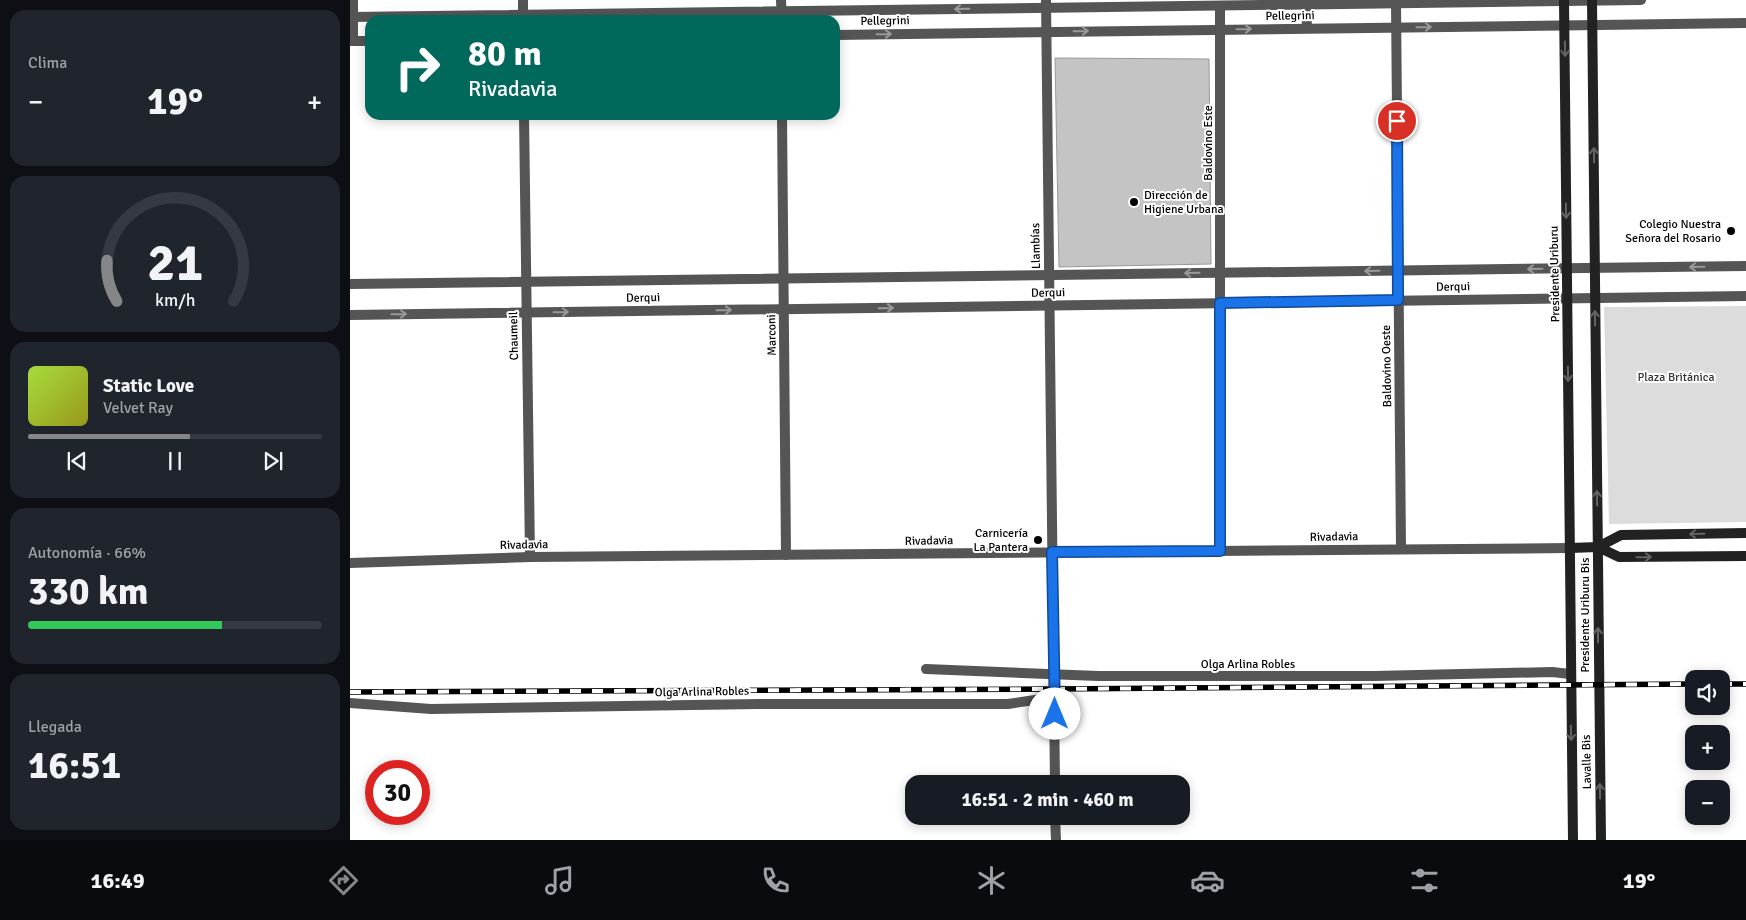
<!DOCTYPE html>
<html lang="es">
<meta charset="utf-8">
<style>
body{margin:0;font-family:Signika,sans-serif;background:#20242c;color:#f1f3f6;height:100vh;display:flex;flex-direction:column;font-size:19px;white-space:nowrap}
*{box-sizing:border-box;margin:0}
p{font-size:16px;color:#9ea1a6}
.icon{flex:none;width:28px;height:28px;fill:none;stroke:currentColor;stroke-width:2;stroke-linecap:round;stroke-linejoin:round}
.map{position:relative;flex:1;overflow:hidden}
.panel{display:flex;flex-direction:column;gap:10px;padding:10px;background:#0d0f14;width:350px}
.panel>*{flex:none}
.hud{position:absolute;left:15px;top:15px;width:475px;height:105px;border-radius:15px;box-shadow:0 2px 12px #0003;background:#00695c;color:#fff;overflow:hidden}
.controls{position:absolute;left:1335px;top:670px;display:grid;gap:10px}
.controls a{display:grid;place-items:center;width:45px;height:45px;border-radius:10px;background:#171b24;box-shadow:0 2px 12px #0003;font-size:25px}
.speed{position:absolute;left:15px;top:760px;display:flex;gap:10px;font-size:25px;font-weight:700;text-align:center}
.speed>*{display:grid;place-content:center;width:65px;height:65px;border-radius:50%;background:#171b24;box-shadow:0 2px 12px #0003;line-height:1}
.speed .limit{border:8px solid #d22;background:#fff;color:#111}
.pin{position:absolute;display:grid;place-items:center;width:42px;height:42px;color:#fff;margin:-21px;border:2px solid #fff;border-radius:50%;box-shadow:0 1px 5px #0007}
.me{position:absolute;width:55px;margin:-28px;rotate:0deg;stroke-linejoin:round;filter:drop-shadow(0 0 4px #0008)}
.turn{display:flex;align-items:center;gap:18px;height:105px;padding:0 20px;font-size:22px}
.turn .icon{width:65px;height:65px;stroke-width:2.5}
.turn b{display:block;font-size:35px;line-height:42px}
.big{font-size:38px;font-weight:700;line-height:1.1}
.panel .widget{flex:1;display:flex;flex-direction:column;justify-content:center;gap:8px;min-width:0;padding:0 18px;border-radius:15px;background:#20242c}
.panel .dial{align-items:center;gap:0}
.dial svg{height:130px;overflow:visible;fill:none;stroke:#363941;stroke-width:7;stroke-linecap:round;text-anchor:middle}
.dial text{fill:#f1f3f6;stroke:none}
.song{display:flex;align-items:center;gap:15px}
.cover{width:60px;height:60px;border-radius:8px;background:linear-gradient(135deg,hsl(80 70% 55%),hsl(60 70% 35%))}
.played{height:5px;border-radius:2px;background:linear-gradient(90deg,#858687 55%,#363941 55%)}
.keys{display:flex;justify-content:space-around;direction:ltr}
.heat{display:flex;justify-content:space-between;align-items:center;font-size:28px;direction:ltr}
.charge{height:8px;border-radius:4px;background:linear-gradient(90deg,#34c759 66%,#363941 0)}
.trip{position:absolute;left:555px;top:775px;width:285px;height:50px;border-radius:15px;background:#171b24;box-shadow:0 2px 12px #0003;font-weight:700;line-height:50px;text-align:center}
.tab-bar{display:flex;height:80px;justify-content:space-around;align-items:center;background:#090b0e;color:#9ea1a6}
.tab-bar .icon{width:35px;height:35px}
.tab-bar .on{color:#858687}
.tab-bar b{font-size:22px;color:#f1f3f6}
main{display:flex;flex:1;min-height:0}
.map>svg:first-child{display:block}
.green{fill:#dcdcdc}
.building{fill:#c4c4c4;stroke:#999}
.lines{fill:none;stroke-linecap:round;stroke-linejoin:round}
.street{stroke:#555;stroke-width:10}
.secondary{stroke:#222;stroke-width:10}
.rail-casing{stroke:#000;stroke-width:5.5}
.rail{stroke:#fff;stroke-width:4;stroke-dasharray:11;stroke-linecap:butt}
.oneway{stroke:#999}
.oneway2{stroke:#646464}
.route-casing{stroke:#114b97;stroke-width:12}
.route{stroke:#1a73e8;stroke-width:9}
.poi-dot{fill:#000;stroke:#fff;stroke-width:2}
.labels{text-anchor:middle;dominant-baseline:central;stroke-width:4;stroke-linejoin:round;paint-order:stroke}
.street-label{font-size:12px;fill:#000;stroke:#fff}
.poi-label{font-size:12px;fill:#000;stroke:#fff;text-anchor:end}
.park-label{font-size:12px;fill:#333;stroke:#fff}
</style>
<main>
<section class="panel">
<div class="widget"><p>Clima</p>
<div class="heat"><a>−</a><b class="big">19°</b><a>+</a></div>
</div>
<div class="widget dial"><svg viewBox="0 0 100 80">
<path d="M14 69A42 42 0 1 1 86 69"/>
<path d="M14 69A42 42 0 0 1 8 44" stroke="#858687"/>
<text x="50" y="56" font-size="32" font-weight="700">21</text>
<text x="50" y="72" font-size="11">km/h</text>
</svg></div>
<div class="widget">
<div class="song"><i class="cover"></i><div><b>Static Love</b><p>Velvet Ray</p></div></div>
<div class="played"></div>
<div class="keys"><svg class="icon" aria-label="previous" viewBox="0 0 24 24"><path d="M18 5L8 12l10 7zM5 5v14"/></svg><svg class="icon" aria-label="pause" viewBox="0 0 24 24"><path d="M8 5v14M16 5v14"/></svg><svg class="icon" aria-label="next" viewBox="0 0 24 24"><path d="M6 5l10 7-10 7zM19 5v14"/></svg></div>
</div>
<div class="widget"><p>Autonomía · 66%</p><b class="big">330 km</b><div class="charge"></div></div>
<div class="widget"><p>Llegada</p><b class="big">16:51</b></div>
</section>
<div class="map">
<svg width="1396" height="840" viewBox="0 0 1396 840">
<rect width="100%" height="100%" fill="#fff"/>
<!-- green -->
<path class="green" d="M1396,306V522L1259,524L1254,307Z"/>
<!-- building -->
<path class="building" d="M705,58L859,59L861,264L709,267Z"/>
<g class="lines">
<!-- street -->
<g class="street">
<path d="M3,0V41"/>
<path d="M173,0V20"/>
<path d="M431,0L432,20"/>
<path d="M696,0L705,784"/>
<path d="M956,0L957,28"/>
<path d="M1046,3L1051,549"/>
<path d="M0,17L1291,0"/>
<path d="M485,35L1396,23"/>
<path d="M0,41H20"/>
<path d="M174,115L180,557"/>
<path d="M432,115L436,555"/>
<path d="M0,284L1396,266"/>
<path d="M0,315L1396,296"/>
<path d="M870,551V6"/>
<path d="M0,563L180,557L1220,548"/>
<path d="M576,669L748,676H1025L1202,672L1220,674"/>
<path d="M0,703L81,709L409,704H658L705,697"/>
<path d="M705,816L706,840"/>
</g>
<!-- secondary -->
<g class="secondary">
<path d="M1214,0L1223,840"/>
<path d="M1242,0L1251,840"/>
<path d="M1248,547L1269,557L1396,556"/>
<path d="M1220,548L1248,547L1271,535L1396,533"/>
</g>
<!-- rail casing -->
<g class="rail-casing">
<g id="rail">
<path d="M1371,684H1396"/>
<path d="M0,692L705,689L1344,684"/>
</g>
</g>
<!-- rail -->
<use href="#rail" class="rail"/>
</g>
<!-- one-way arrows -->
<defs><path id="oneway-shaft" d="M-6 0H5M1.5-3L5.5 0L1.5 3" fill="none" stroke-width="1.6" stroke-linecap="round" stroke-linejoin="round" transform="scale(1.25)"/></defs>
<g class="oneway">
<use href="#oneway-shaft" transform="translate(612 9) rotate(179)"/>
<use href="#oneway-shaft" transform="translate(1074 27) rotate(-1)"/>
<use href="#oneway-shaft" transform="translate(894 29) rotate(-1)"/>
<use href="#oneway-shaft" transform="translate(731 31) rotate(-1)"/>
<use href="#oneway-shaft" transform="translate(534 34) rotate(-1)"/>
<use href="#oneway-shaft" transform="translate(1347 267) rotate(179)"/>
<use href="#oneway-shaft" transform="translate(1185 269) rotate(179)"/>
<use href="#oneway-shaft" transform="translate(1022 271) rotate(179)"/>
<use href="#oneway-shaft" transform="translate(842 273) rotate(179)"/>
<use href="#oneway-shaft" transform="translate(536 308) rotate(-1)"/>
<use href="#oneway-shaft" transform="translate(374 310) rotate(-1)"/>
<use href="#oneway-shaft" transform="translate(211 312) rotate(-1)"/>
<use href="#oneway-shaft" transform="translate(49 314) rotate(-1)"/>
</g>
<g class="oneway2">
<use href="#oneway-shaft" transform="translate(1215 49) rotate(89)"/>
<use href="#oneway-shaft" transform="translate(1244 155) rotate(-91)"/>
<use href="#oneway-shaft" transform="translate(1216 211) rotate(89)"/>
<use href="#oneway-shaft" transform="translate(1245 318) rotate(-91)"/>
<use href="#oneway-shaft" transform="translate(1218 374) rotate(89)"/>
<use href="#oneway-shaft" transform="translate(1247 498) rotate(-91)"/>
<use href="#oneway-shaft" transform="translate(1347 534) rotate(179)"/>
<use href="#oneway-shaft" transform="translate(1294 557) rotate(-1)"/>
<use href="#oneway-shaft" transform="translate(1248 635) rotate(-90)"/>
<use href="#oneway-shaft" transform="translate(1221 733) rotate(89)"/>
<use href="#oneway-shaft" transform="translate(1250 791) rotate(-91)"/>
</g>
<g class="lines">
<!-- route casing -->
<g class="route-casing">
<path id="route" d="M705,714L702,552L870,551V303L1048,300L1047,121"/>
</g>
<!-- route -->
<use href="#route" class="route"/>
</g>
<!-- markers -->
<g class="poi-dot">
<circle cx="784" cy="202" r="5"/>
<circle cx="1381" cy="231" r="5"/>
<circle cx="688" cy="540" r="5"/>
</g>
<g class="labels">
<!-- street labels -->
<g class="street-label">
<text transform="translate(940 16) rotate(-1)">Pellegrini</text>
<text transform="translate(535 21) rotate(-1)">Pellegrini</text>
<text transform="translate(858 143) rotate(-90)">Baldovino Este</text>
<text transform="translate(686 246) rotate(-91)">Llambías</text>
<text transform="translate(1205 274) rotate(-91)">Presidente Uriburu</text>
<text transform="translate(1103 287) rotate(-1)">Derqui</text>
<text transform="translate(698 293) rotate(-1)">Derqui</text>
<text transform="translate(293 298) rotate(-1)">Derqui</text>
<text transform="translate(422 335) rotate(-91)">Marconi</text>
<text transform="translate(164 336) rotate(-91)">Chaumeil</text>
<text transform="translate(1037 366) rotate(-91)">Baldovino Oeste</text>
<text transform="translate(984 537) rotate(-1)">Rivadavia</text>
<text transform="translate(579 541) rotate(-1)">Rivadavia</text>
<text transform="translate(174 545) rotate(-1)">Rivadavia</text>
<text transform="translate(1235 615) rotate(-90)">Presidente Uriburu Bis</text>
<text x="898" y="664">Olga Arlina Robles</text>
<text transform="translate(352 692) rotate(-1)">Olga Arlina Robles</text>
<text transform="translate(1237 762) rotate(-91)">Lavalle Bis</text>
</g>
<!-- poi labels -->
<g class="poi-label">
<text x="794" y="195" text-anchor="start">Dirección de<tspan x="794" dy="14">Higiene Urbana</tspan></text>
<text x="1371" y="224">Colegio Nuestra<tspan x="1371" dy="14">Señora del Rosario</tspan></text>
<text x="678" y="533">Carnicería<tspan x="678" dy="14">La Pantera</tspan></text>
</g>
<!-- park labels -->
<g class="park-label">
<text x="1326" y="377">Plaza Británica</text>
</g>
</g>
</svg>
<div class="controls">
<a><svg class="icon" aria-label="sound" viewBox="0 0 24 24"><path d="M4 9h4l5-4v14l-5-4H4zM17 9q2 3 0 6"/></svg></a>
<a>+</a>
<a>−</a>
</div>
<div class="speed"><div class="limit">30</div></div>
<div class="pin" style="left:1047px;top:121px;background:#d93025"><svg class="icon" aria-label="arrive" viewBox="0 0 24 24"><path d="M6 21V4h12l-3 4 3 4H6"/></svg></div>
<svg class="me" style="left:705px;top:714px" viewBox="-20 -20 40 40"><circle r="19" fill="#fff"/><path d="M0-13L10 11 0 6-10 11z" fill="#1a73e8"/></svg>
<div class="trip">16:51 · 2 min · 460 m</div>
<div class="hud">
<div class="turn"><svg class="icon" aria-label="right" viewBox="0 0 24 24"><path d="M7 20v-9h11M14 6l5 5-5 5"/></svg><div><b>80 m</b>Rivadavia</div></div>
</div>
</div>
</main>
<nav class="tab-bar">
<b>16:49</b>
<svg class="icon on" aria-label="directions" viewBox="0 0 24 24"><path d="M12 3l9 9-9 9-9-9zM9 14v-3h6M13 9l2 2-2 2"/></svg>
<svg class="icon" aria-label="music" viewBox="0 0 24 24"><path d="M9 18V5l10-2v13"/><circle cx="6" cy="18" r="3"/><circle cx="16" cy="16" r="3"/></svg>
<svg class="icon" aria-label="phone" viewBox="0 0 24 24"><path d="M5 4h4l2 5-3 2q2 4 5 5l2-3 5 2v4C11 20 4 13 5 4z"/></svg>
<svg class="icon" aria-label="climate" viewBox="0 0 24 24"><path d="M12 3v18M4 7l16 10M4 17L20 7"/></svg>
<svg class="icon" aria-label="car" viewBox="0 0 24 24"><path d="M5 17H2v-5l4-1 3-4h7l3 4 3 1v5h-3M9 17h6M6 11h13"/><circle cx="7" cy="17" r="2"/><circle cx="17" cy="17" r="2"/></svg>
<svg class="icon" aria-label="filters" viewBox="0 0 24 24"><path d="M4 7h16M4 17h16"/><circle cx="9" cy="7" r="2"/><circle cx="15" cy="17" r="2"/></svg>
<b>19°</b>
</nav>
